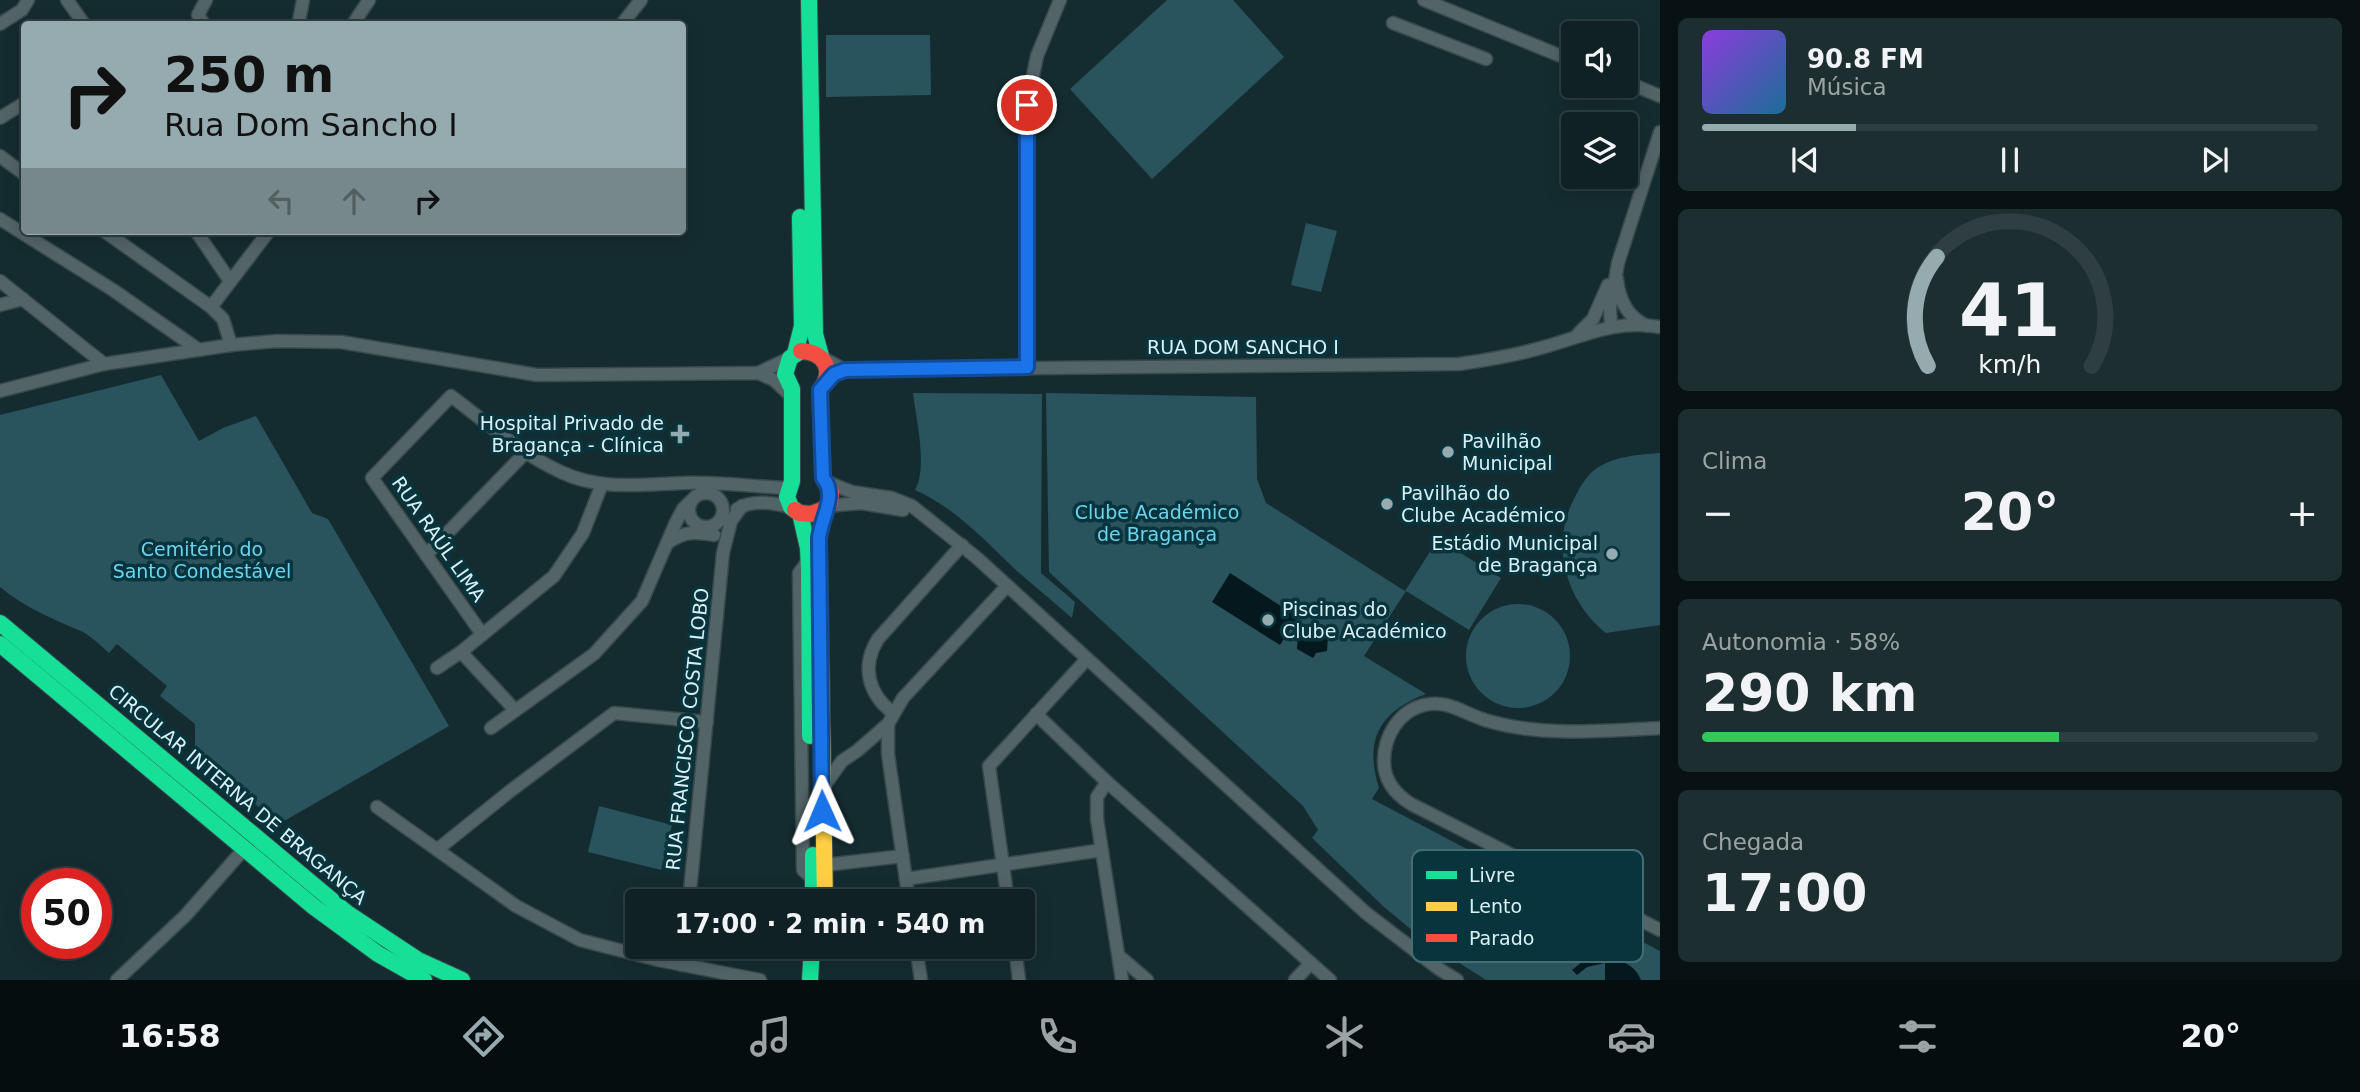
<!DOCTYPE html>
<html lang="pt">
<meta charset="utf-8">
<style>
body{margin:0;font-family:"DejaVu Sans",sans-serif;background:#1d2e31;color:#f1f3f6;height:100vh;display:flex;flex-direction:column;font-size:26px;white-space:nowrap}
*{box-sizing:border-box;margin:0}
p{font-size:23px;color:#9ba3a6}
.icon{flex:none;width:38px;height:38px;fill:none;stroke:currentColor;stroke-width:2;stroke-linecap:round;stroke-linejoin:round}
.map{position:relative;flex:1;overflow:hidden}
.sheet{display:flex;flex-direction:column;gap:18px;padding:18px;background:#081214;width:700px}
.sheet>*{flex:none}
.top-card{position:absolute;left:21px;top:21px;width:665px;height:214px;border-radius:7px;box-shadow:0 4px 18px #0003,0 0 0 2px #2f3e41;background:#95abb0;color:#111;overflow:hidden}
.tools{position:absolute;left:1561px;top:21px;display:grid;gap:14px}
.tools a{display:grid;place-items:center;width:77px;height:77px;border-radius:7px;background:#0f2124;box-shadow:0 4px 18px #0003,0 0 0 2px #2f3e41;font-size:35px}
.speed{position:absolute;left:21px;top:868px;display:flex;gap:14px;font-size:35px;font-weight:700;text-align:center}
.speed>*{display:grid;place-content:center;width:91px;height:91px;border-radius:50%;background:#0f2124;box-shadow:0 4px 18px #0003,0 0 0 2px #2f3e41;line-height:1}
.speed .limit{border:10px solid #d22;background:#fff;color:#111}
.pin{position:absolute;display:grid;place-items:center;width:60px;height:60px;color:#fff;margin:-30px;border:4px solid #fff;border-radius:50%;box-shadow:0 2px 7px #0007}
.me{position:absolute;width:77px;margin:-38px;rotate:359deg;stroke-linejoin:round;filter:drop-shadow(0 0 5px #0008)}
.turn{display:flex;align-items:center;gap:24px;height:147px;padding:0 28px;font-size:32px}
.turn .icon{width:91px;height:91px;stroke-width:2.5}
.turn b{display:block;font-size:49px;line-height:60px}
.lanes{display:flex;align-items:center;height:66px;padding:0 28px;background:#0003;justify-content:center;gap:35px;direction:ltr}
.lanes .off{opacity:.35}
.big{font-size:52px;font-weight:800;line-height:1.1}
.sheet .card{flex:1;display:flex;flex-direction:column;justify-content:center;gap:10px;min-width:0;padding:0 24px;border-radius:10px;background:#1d2e31}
.sheet .dial{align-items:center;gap:0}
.dial svg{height:182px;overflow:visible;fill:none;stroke:#2f3e41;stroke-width:7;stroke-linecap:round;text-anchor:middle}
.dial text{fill:#f1f3f6;stroke:none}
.song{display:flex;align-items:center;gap:21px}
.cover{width:84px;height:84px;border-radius:10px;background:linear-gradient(135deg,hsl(270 70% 55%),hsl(200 70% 35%))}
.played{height:7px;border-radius:4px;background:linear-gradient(90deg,#95abb0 25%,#2f3e41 25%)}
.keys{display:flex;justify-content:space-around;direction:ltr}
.heat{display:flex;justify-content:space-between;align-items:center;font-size:38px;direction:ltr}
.charge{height:10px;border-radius:5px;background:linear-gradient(90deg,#34c759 58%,#2f3e41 0)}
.trip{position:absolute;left:625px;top:889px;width:410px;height:70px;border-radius:7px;background:#0f2124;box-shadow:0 4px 18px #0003,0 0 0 2px #2f3e41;font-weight:800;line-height:70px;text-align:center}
.tab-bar{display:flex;height:112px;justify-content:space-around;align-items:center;background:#060d0e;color:#9ba3a6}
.tab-bar .icon{width:49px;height:49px}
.tab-bar .current{color:#95abb0}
.tab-bar b{font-size:32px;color:#f1f3f6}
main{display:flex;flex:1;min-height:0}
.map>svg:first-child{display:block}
.green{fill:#29535d}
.water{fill:#04181d}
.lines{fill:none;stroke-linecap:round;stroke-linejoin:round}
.street-casing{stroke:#38494c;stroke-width:15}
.fast-casing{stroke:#38494c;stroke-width:18}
.slow-casing{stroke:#38494c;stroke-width:18}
.jam-casing{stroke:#38494c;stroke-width:18}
.street{stroke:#536467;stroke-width:12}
.fast{stroke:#16e098;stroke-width:16}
.slow{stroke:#ffcf43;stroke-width:16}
.jam{stroke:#f24e42;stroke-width:16}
.route-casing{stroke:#114b97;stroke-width:18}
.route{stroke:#1a73e8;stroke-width:12}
.poi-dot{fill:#95abb0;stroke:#07343d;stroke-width:2.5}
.labels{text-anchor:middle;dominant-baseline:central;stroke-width:7;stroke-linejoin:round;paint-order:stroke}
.street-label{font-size:19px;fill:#daf0f5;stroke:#07343d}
.poi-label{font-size:19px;fill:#daf0f5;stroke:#07343d;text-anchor:start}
.park-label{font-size:19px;fill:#6ad5ee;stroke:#07343d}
.key{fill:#07343d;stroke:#466c74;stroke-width:2}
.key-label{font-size:19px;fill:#daf0f5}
</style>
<main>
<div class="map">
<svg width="1660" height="980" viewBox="0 0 1660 980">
<rect width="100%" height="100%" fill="#142c30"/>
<!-- green -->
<g class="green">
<path d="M1167,0H1233L1284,57L1152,179L1070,89Z"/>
<path d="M826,35H930L931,95L826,97Z"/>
<path d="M1306,223L1337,231L1321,292L1291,285Z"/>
<path d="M161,375L199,441L223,428L256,416L312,513L328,519L449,726L279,824L195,754V724L160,696L167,686L117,644L109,653C101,646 92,637 83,632C53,619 25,608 0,587V415Z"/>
<path d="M913,393L1042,394L1041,573L1075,602L1072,618C1054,602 1035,587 1017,571C985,541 956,508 915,490C928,467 916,419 913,393Z"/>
<path d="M1046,393L1256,397L1257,479L1266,503L1405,591L1438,539L1501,578L1469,630L1406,591L1364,656L1426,694C1379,712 1364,740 1379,788L1372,799L1660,951V980H1486L1425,941L1384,907L1312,838L1318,830L1303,806L1049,572Z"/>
<path d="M1660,453V625L1606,633C1566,601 1549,544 1575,497C1579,489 1585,478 1593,471C1612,456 1637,455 1660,453Z"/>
<circle cx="1518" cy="656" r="52"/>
<path d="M599,806L672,825L661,870L588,852Z"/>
</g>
<!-- water -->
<g class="water">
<path d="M1230,573L1298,617L1280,645L1212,602Z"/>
<path d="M1319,629L1328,635L1327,651L1316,653L1313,658L1297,649L1298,633Z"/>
<path d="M1603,956C1619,959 1635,964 1641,980H1605V963L1587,967L1577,975L1572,970L1582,962Z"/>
</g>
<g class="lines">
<!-- street casing -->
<g class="street-casing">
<g id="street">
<path d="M67,0L84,24"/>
<path d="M1424,0L1573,61"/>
<path d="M1393,23L1486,59"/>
<path d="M0,24L22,10L28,0"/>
<path d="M204,24L198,15L206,0"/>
<path d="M302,24L299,21L303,0"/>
<path d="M353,24L369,0"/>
<path d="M622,24L641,0"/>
<path d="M1626,82L1660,96"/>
<path d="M0,118L24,103"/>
<path d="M0,156L24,174"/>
<path d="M0,219L113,290L199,350"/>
<path d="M104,231L211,307L223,319L231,345"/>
<path d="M196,231L230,281"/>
<path d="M1617,279C1619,300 1627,317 1647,326"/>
<path d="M0,281L104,364"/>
<path d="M0,305L23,299"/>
<path d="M211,307L269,231"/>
<path d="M1611,327L1610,308L1618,263L1660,132"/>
<path d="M1578,334L1593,319L1608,285"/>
<path d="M823,358L845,370L1459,364C1488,360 1517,355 1544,347C1584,336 1616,319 1660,327"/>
<path d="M1027,367V105L1037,56L1060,0"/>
<path d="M758,373L790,358"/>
<path d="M0,391L104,364L231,345L277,341L341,342L537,375L758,373L774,380L792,397"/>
<path d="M827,482L852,492L892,498L912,506L977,558L1366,913L1439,969L1457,980"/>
<circle cx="706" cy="510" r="17"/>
<path d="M826,506L861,503L903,510"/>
<path d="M737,509C753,499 774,503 792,507"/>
<path d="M669,542C684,531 696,532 714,535"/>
<path d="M426,555L527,451"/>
<path d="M808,561L799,573L803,870L813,879"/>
<path d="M482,634L372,478L451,396C486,422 521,454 561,472C598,490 641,485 682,483C717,481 753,487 788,488"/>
<path d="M461,652L515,710"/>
<path d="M437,668L461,652L554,576L583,533L602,484"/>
<path d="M893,713C868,694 861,666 878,639L962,545"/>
<path d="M1036,714L1107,782L1330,980"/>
<path d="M491,728L594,654L642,601L676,522L683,509L691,501"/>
<path d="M1660,728C1603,731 1540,737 1485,720C1465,714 1447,699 1424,705C1399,711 1384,736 1384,761C1384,780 1395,794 1411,804L1660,930"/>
<path d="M1107,782L1097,797V819L1122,980"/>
<path d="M822,789L842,761L857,751L888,724"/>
<path d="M377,807L516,906L580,940L658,960L760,980"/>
<path d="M438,849L509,792L614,713L707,722"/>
<path d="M825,865L903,856"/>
<path d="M906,879L1102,850"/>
<path d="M689,901L723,553L731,521L742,506"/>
<path d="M909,901L888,754V724L903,698L1007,586"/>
<path d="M1008,901L989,766L1086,660"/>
<path d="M916,947L921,980"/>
<path d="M1015,947L1019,980"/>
<path d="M1119,956L1147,980"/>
<path d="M682,965L684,947"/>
<path d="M117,980L186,915L244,849"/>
<path d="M1295,980L1311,963"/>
</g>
</g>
<!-- fast casing -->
<g class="fast-casing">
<g id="fast">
<path d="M809,0L815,334L821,356"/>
<path d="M795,354L802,326L800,217"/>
<path d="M795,510L791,507L787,497L792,481V389L785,374L790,358L801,351"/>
<path d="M800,513L808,548L809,569L810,736"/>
<path d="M0,623L347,913L418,960L462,980"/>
<path d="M0,644L314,907L378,954L424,980"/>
<path d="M813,855V901"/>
<path d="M810,980L812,947"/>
</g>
</g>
<!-- slow casing -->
<g class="slow-casing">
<path id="slow" d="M825,508L819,538L825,901"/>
</g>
<!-- jam casing -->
<g class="jam-casing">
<path id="jam" d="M795,510L799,513L811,514L822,510L830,503L831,492L823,478L820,390C835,371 825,352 801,351"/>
</g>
<!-- street -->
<use href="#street" class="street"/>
<!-- fast -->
<use href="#fast" class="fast"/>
<!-- slow -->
<use href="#slow" class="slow"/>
<!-- jam -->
<use href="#jam" class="jam"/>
</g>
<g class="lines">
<!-- route casing -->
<g class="route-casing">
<path id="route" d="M822,811L819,538C821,518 838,495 823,478L820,390L834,374L845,370L1027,367V105"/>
</g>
<!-- route -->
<use href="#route" class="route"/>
</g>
<!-- markers -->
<g class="poi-dot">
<path d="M676.5 423.5h7v7h7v7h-7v7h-7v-7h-7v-7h7z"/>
<circle cx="1448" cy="452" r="7"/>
<circle cx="1387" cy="504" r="7"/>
<circle cx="1612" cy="554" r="7"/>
<circle cx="1268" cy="620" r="7"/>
</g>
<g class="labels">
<!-- street labels -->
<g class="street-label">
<text x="1243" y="347">RUA DOM SANCHO I</text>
<text transform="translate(439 539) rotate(55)">RUA RAÚL LIMA</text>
<text transform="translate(687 729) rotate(-84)">RUA FRANCISCO COSTA LOBO</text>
<text transform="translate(238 794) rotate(40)">CIRCULAR INTERNA DE BRAGANÇA</text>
</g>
<!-- poi labels -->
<g class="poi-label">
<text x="664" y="423" text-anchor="end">Hospital Privado de<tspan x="664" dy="22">Bragança - Clínica</tspan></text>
<text x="1462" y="441">Pavilhão<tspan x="1462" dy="22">Municipal</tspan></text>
<text x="1401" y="493">Pavilhão do<tspan x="1401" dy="22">Clube Académico</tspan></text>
<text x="1598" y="543" text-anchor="end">Estádio Municipal<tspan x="1598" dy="22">de Bragança</tspan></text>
<text x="1282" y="609">Piscinas do<tspan x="1282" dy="22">Clube Académico</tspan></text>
</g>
<!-- park labels -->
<g class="park-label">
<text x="1157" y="512">Clube Académico<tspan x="1157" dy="22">de Bragança</tspan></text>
<text x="202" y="549">Cemitério do<tspan x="202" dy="22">Santo Condestável</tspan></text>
</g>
</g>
<!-- legend -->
<rect x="1412" y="850" width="231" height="112" rx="10" class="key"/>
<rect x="1426" y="871" width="31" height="8" fill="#16e098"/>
<rect x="1426" y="902" width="31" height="9" fill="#ffcf43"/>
<rect x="1426" y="934" width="31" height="8" fill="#f24e42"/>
<g class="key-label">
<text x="1469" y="882">Livre</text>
<text x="1469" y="913">Lento</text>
<text x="1469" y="945">Parado</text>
</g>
</svg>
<div class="tools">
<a><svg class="icon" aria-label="sound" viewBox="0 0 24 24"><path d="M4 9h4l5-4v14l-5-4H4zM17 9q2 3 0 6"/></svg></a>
<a><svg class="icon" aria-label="layers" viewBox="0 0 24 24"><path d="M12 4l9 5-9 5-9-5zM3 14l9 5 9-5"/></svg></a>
</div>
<div class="speed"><div class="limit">50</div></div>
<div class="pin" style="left:1027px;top:105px;background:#d93025"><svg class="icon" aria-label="arrive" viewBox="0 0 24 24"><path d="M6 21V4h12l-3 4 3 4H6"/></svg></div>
<svg class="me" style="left:822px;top:811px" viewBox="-20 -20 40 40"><path d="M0-17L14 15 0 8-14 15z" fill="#1a73e8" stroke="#fff" stroke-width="4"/></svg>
<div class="trip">17:00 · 2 min · 540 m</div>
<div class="top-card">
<div class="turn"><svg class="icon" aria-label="right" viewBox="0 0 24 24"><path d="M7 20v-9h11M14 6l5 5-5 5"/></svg><div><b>250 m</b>Rua Dom Sancho I</div></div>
<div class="lanes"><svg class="icon off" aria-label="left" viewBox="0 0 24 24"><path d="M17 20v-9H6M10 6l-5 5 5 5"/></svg><svg class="icon off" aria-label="ahead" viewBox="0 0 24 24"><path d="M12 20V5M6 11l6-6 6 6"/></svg><svg class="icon" aria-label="right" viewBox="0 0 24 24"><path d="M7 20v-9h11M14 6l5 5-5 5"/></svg></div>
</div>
</div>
<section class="sheet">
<div class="card">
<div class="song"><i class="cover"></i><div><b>90.8 FM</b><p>Música</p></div></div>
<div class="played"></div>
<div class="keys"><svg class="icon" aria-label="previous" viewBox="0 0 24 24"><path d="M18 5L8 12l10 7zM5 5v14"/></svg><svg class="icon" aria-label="pause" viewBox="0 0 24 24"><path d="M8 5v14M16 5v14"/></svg><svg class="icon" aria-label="next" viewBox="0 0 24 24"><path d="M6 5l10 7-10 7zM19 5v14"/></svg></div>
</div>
<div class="card dial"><svg viewBox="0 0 100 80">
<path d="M14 69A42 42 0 1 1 86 69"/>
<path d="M14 69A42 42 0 0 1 18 21" stroke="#95abb0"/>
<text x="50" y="56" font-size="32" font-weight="700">41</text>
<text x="50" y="72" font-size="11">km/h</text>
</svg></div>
<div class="card"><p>Clima</p>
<div class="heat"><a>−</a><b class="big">20°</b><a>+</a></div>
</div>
<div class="card"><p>Autonomia · 58%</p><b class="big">290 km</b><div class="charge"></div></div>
<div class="card"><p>Chegada</p><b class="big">17:00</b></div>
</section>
</main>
<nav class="tab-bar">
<b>16:58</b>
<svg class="icon current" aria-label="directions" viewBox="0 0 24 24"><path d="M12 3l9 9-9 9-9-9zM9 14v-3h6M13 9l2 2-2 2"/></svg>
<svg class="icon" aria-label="music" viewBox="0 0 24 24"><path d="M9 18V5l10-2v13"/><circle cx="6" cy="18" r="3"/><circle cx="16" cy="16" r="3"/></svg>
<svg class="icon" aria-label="phone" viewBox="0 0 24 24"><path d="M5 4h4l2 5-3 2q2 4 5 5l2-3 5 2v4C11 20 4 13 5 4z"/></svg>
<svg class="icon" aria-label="climate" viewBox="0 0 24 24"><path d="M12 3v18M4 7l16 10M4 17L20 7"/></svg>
<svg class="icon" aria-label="car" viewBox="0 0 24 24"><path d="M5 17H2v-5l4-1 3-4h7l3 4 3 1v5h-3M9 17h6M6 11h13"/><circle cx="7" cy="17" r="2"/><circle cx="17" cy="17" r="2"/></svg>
<svg class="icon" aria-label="filters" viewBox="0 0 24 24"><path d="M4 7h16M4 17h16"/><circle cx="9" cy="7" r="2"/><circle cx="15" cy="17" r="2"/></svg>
<b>20°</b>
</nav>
